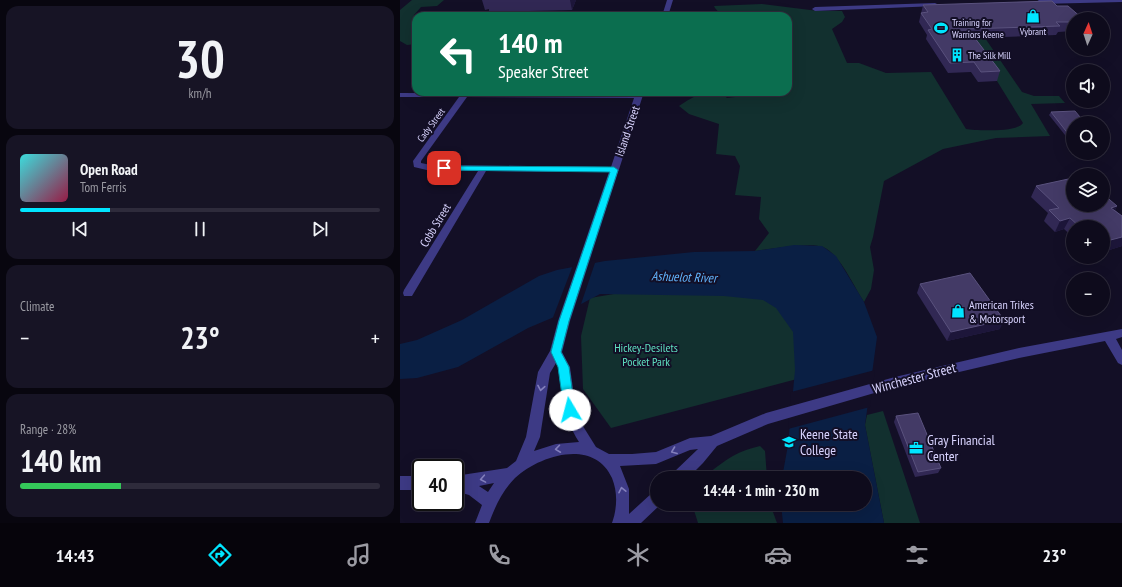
<!DOCTYPE html>
<meta charset="utf-8">
<style>
body{margin:0;font-family:"PT Sans Narrow",sans-serif;background:#171425;color:#f1f3f6;height:100vh;display:flex;flex-direction:column;font-size:15px;white-space:nowrap}
*{box-sizing:border-box;margin:0}
p{font-size:13px;color:#9b9ba3}
.icon{flex:none;width:22px;height:22px;fill:none;stroke:currentColor;stroke-width:2;stroke-linecap:round;stroke-linejoin:round}
.map{position:relative;flex:1;overflow:hidden}
.drawer{display:flex;flex-direction:column;gap:6px;padding:6px;background:#08060f;width:400px}
.drawer>*{flex:none}
.hud{position:absolute;left:12px;top:12px;width:380px;height:84px;border-radius:12px;box-shadow:0 4px 16px #0002,0 0 0 1px #2e2b3b;background:#0b6e4f;color:#fff;overflow:hidden}
.needle{width:26px;rotate:3deg}
.tools{position:absolute;left:666px;top:12px;display:grid;gap:8px}
.tools a{display:grid;place-items:center;width:44px;height:44px;border-radius:50%;background:#0e0b1c;box-shadow:0 4px 16px #0002,0 0 0 1px #2e2b3b;font-size:20px}
.speed{position:absolute;left:12px;top:459px;display:flex;gap:8px;font-size:20px;font-weight:700;text-align:center}
.speed>*{display:grid;place-content:center;width:52px;height:52px;border-radius:50%;background:#0e0b1c;box-shadow:0 4px 16px #0002,0 0 0 1px #2e2b3b;line-height:1}
.speed .limit{border:2px solid #111;border-radius:6px;background:#fff;color:#111}
.pin{position:absolute;display:grid;place-items:center;width:34px;height:34px;color:#fff;margin:-17px;border-radius:8px;box-shadow:0 2px 6px #0006}
.me{position:absolute;width:44px;margin:-22px;rotate:352deg;stroke-linejoin:round;filter:drop-shadow(0 0 3px #0008)}
.turn{display:flex;align-items:center;gap:14px;height:84px;padding:0 20px;font-size:18px}
.turn .icon{width:52px;height:52px;stroke-width:2.5}
.turn b{display:block;font-size:28px;line-height:34px}
.big{font-size:30px;font-weight:800;line-height:1.1}
.drawer .widget{flex:1;display:flex;flex-direction:column;justify-content:center;gap:6px;min-width:0;padding:0 14px;border-radius:12px;background:#171425}
.drawer .dial{align-items:center;gap:0}
.dial b{font-size:52px;line-height:1}
.song{display:flex;align-items:center;gap:12px}
.cover{width:48px;height:48px;border-radius:6px;background:linear-gradient(135deg,hsl(180 70% 55%),hsl(340 70% 35%))}
.played{height:4px;border-radius:2px;background:linear-gradient(90deg,#00e5ff 25%,#2e2b3b 25%)}
.keys{display:flex;justify-content:space-around;direction:ltr}
.heat{display:flex;justify-content:space-between;align-items:center;font-size:22px;direction:ltr}
.charge{height:6px;border-radius:3px;background:linear-gradient(90deg,#34c759 28%,#2e2b3b 0)}
.trip{position:absolute;left:250px;top:471px;width:222px;height:40px;border-radius:20px;background:#0e0b1c;box-shadow:0 4px 16px #0002,0 0 0 1px #2e2b3b;font-weight:800;line-height:40px;text-align:center}
.menu{display:flex;height:64px;justify-content:space-around;align-items:center;background:#06040b;color:#9b9ba3}
.menu .icon{width:28px;height:28px}
.menu .active{color:#00e5ff}
.menu b{font-size:18px;color:#f1f3f6}
main{display:flex;flex:1;min-height:0}
.map>svg:first-child{display:block}
.green{fill:#12302f}
.water{fill:#0a1f44}
.pier{fill:#130f26}
.lines{fill:none;stroke-linecap:round;stroke-linejoin:round}
.minor{fill:#3d3a85;fill-rule:evenodd}
.wall{fill:#312854}
.shaded-wall{fill:#1d163a}
.building{fill:#433a66;stroke:#5a527e}
.oneway{stroke:#837fbc}
.route{fill:#00e5ff;stroke:#0095a6}
.labels{text-anchor:middle;dominant-baseline:central;stroke-width:4;stroke-linejoin:round;paint-order:stroke}
.far-poi-label{font-size:10px;fill:#d9d4ff;stroke:#130f26;text-anchor:start}
.far-street-label{font-size:10px;fill:#d9d4ff;stroke:#130f26}
.street-label{font-size:12px;fill:#d9d4ff;stroke:#130f26}
.poi-label{font-size:12px;fill:#d9d4ff;stroke:#130f26;text-anchor:start}
.park-label{font-size:12px;fill:#5fe0c0;stroke:#130f26}
.water-label{font-size:13px;font-style:italic;fill:#62b6ff;stroke:#130f26}
.near-street-label{font-size:14px;fill:#d9d4ff;stroke:#130f26}
.near-poi-label{font-size:14px;fill:#d9d4ff;stroke:#130f26;text-anchor:start}
</style>
<main>
<section class="drawer">
<div class="widget dial"><b>30</b><p>km/h</p></div>
<div class="widget">
<div class="song"><i class="cover"></i><div><b>Open Road</b><p>Tom Ferris</p></div></div>
<div class="played"></div>
<div class="keys"><svg class="icon" aria-label="previous" viewBox="0 0 24 24"><path d="M18 5L8 12l10 7zM5 5v14"/></svg><svg class="icon" aria-label="pause" viewBox="0 0 24 24"><path d="M8 5v14M16 5v14"/></svg><svg class="icon" aria-label="next" viewBox="0 0 24 24"><path d="M6 5l10 7-10 7zM19 5v14"/></svg></div>
</div>
<div class="widget"><p>Climate</p>
<div class="heat"><a>−</a><b class="big">23°</b><a>+</a></div>
</div>
<div class="widget"><p>Range · 28%</p><b class="big">140 km</b><div class="charge"></div></div>
</section>
<div class="map">
<svg width="722" height="523" viewBox="0 0 722 523">
<rect width="100%" height="100%" fill="#130f26"/>
<!-- green -->
<g class="green">
<path d="M12,0H44L37,6L21,7L14,15L20,16H16V44L7,45L0,41V10Z"/>
<path d="M362,4L418,11H442L445,17L442,22L432,29L447,63H459L486,73L531,72L566,129C577,131 618,132 623,123L597,81L565,38H585L622,92L634,96H659L665,103L631,104L650,136L596,138L543,149L484,181L473,237L470,247L474,270L471,289L464,302C454,287 440,254 423,247C411,242 370,249 355,251L369,233L359,219L361,197L335,195L340,166L335,156L316,154L319,124L289,114L279,106C296,95 300,92 320,92L327,98L335,97L336,92H388V16H322L315,8L314,6Z"/>
<path d="M341,288L397,316V379L211,428L183,389L181,336L190,298L220,293Z"/>
<path d="M483,411L520,523H484L465,425L467,415Z"/>
<path d="M360,446L365,451L367,478H303C323,462 334,452 360,446Z"/>
<path d="M292,504H370L377,523H298Z"/>
</g>
<!-- water -->
<path class="water" d="M394,245L422,246L436,256L464,302L477,337L465,425L484,523H383L381,504H465V478H382L388,445L395,370L393,332L376,308L363,300L324,296L200,294L166,312L128,328L58,367L17,378L0,379V344L17,340L62,320L139,276L157,270L205,261L294,252L355,251Z"/>
<!-- pier -->
<g class="pier">
<path d="M196,260L180,307L152,320L173,265Z"/>
<path d="M475,370L470,407L388,429L391,392Z"/>
</g>
<g class="lines">
<!-- minor -->
<g class="minor">
<path d="M267,0H273L268,16H262Z"/>
<path d="M653,0H722V2L639,4L636,2L639,0Z"/>
<path d="M535,3L537,4V6L415,11L412,9L415,7Z"/>
<path d="M236,92H244L170,321L162,352L170,367L176,410L181,423L196,447L209,454H232L256,452L290,438L311,436L366,413L495,377L619,348L722,329V337L716,339L722,350V365L718,363L705,341L619,358L495,387L368,424L317,446L303,463L288,478H271L273,473L298,449L290,450L256,464L220,466L229,489V514L252,493L257,491V504H261L241,523H212C217,509 218,493 212,478C194,438 140,455 115,478C102,491 95,507 89,523H75L82,505L69,495L55,491V476L107,468L116,461L126,437L138,372L150,351L158,321L209,172L86,171L12,296H4L3,293L4,290L78,171H31L14,167L13,161L59,97H0V93L236,94ZM67,97L234,98L211,167L31,165L21,163V161ZM156,363L158,367C162,397 163,416 179,442L156,444L134,451L140,437L150,373ZM94,483L88,492L79,486Z"/>
<rect x="0" y="476" width="21" height="14"/>
</g>
</g>
<!-- wall -->
<g class="wall">
<path d="M82,0H176L172,10L89,12V9L85,10Z"/>
<path d="M523,5L673,19V31L658,32L656,35L575,38L600,71L597,81L578,82L571,72L548,73L526,39L527,35L519,22Z"/>
<path d="M651,112L673,123V145L649,115Z"/>
<path d="M636,186L717,206L715,210L722,216V246L703,252V227H673V237L664,229L655,232L644,221L648,213L631,197Z"/>
<path d="M520,284L600,329L547,341L517,293Z"/>
<path d="M496,416L541,468L538,473L515,477L494,422Z"/>
</g>
<!-- shaded-wall -->
<g class="shaded-wall">
<path d="M170,0H176L172,10Z"/>
<path d="M717,206L711,217V208Z"/>
<path d="M670,218L664,229L655,232L660,221Z"/>
<path d="M722,237V246L703,252V242Z"/>
<path d="M604,320L600,329L547,341L551,332Z"/>
</g>
<!-- building -->
<g class="building">
<path d="M652,1L657,6H668L683,19H673V22H656L660,26L568,29L600,71L581,72L574,62L550,63L528,30L532,29L521,13L528,12L523,5Z"/>
<path d="M675,111L685,123H673V140L651,112Z"/>
<path d="M673,178V205H703V194L717,206L711,208L722,216V237L703,242V227H680L670,218L660,221L649,210L659,208L636,186Z"/>
<path d="M570,273L604,320L551,332L520,284Z"/>
<path d="M518,413L541,468L518,472L496,416Z"/>
</g>
<!-- one-way arrows -->
<defs><path id="oneway-chevron" d="M-2-3.5L2.5 0L-2 3.5" fill="none" stroke-width="1.6" stroke-linecap="round" stroke-linejoin="round"/></defs>
<g class="oneway">
<use href="#oneway-chevron" transform="translate(141 388) rotate(100)"/>
<use href="#oneway-chevron" transform="translate(158 449) rotate(172)"/>
<use href="#oneway-chevron" transform="translate(274 451) rotate(159)"/>
<use href="#oneway-chevron" transform="translate(83 479) rotate(170)"/>
<use href="#oneway-chevron" transform="translate(222 490) rotate(-102)"/>
</g>
<!-- route -->
<path class="route" d="M44,166L214,167L218,170L169,321L161,352L169,367L175,410L174,414L170,416L166,414L164,410L158,367L151,352L159,321L210,172L41,170L40,168Z"/>
<!-- icons -->
<defs>
<g id="shop-bare" transform="scale(1.08)"><path d="M-5-2.5h2.3a2.7 3.5 0 0 1 5.4 0H5L5.5 6h-11ZM-1.5-2.5h3a1.5 2.3 0 0 0-3 0Z" fill="#00e5ff" stroke="#130f26" stroke-width="2.5" paint-order="stroke"/></g>
<g id="stadium-bare" transform="scale(1.08)"><path d="M0-5a6.5 5 0 1 0 0 10a6.5 5 0 1 0 0-10ZM-3.5-1.8h7v3.6h-7Z" fill="#00e5ff" stroke="#130f26" stroke-width="2.5" paint-order="stroke"/></g>
<g id="building-bare" transform="scale(1.08)"><path d="M-4-6H4V6H1V3H-1V6H-4ZM-2.5-4.3h1.7v1.8h-1.7ZM.8-4.3h1.7v1.8H.8ZM-2.5-1h1.7V.8h-1.7ZM.8-1h1.7V.8H.8Z" fill="#00e5ff" stroke="#130f26" stroke-width="2.5" paint-order="stroke"/></g>
<g id="university-bare" transform="scale(1.08)"><path d="M0-5L7-2L0 1L-7-2ZM-4 1L0 2.5L4 1V4Q0 6-4 4Z" fill="#00e5ff" stroke="#130f26" stroke-width="2.5" paint-order="stroke"/></g>
<g id="office-bare" transform="scale(1.08)"><path d="M-6-3h4V-5.5h4V-3h4V5H-6ZM-1-4.5V-3h2v-1.5ZM-6 0V1H6V0Z" fill="#00e5ff" stroke="#130f26" stroke-width="2.5" paint-order="stroke"/></g>
</defs>
<g fill-rule="evenodd">
<use href="#shop-bare" x="633" y="16"/>
<use href="#stadium-bare" x="541" y="28"/>
<use href="#building-bare" x="557" y="55"/>
<use href="#shop-bare" x="558" y="311"/>
<use href="#university-bare" x="389" y="442"/>
<use href="#office-bare" x="516" y="448"/>
</g>
<g class="labels">
<!-- far-poi labels -->
<g class="far-poi-label">
<text x="552" y="22">Training for<tspan x="552" dy="12">Warriors Keene</tspan></text>
<text x="633" y="31" text-anchor="middle">Vybrant</text>
<text x="568" y="55">The Silk Mill</text>
</g>
<!-- far-street labels -->
<g class="far-street-label">
<text transform="translate(31 125) rotate(-54)">Cady Street</text>
</g>
<!-- street labels -->
<g class="street-label">
<text transform="translate(227 131) rotate(-71)">Island Street</text>
<text transform="translate(35 225) rotate(-59)">Cobb Street</text>
</g>
<!-- poi labels -->
<g class="poi-label">
<text x="569" y="304">American Trikes<tspan x="569" dy="14">&amp; Motorsport</tspan></text>
</g>
<!-- park labels -->
<g class="park-label">
<text x="246" y="347">Hickey-Desilets<tspan x="246" dy="14">Pocket Park</tspan></text>
</g>
<!-- water labels -->
<g class="water-label">
<text transform="translate(284 277) rotate(2)">Ashuelot River</text>
</g>
<!-- near-street labels -->
<g class="near-street-label">
<text transform="translate(514 378) rotate(-15)">Winchester Street</text>
</g>
<!-- near-poi labels -->
<g class="near-poi-label">
<text x="400" y="434">Keene State<tspan x="400" dy="16">College</tspan></text>
<text x="527" y="440">Gray Financial<tspan x="527" dy="16">Center</tspan></text>
</g>
</g>
</svg>
<div class="tools">
<a><svg class="needle" viewBox="-14 -14 28 28"><path d="M0-13l5 13h-10z" fill="#e53935"/><path d="M0 13l5-13h-10z" fill="#9b9ba3"/></svg></a>
<a><svg class="icon" aria-label="sound" viewBox="0 0 24 24"><path d="M4 9h4l5-4v14l-5-4H4zM17 9q2 3 0 6"/></svg></a>
<a><svg class="icon" aria-label="search" viewBox="0 0 24 24"><circle cx="10" cy="10" r="6"/><path d="M15 15l6 6"/></svg></a>
<a><svg class="icon" aria-label="layers" viewBox="0 0 24 24"><path d="M12 4l9 5-9 5-9-5zM3 14l9 5 9-5"/></svg></a>
<a>+</a>
<a>−</a>
</div>
<div class="speed"><div class="limit">40</div></div>
<div class="pin" style="left:44px;top:168px;background:#d93025"><svg class="icon" aria-label="arrive" viewBox="0 0 24 24"><path d="M6 21V4h12l-3 4 3 4H6"/></svg></div>
<svg class="me" style="left:170px;top:410px" viewBox="-20 -20 40 40"><circle r="19" fill="#fff"/><path d="M0-13L10 11 0 6-10 11z" fill="#00e5ff"/></svg>
<div class="trip">14:44 · 1 min · 230 m</div>
<div class="hud">
<div class="turn"><svg class="icon" aria-label="left" viewBox="0 0 24 24"><path d="M17 20v-9H6M10 6l-5 5 5 5"/></svg><div><b>140 m</b>Speaker Street</div></div>
</div>
</div>
</main>
<nav class="menu">
<b>14:43</b>
<svg class="icon active" aria-label="directions" viewBox="0 0 24 24"><path d="M12 3l9 9-9 9-9-9zM9 14v-3h6M13 9l2 2-2 2"/></svg>
<svg class="icon" aria-label="music" viewBox="0 0 24 24"><path d="M9 18V5l10-2v13"/><circle cx="6" cy="18" r="3"/><circle cx="16" cy="16" r="3"/></svg>
<svg class="icon" aria-label="phone" viewBox="0 0 24 24"><path d="M5 4h4l2 5-3 2q2 4 5 5l2-3 5 2v4C11 20 4 13 5 4z"/></svg>
<svg class="icon" aria-label="climate" viewBox="0 0 24 24"><path d="M12 3v18M4 7l16 10M4 17L20 7"/></svg>
<svg class="icon" aria-label="car" viewBox="0 0 24 24"><path d="M5 17H2v-5l4-1 3-4h7l3 4 3 1v5h-3M9 17h6M6 11h13"/><circle cx="7" cy="17" r="2"/><circle cx="17" cy="17" r="2"/></svg>
<svg class="icon" aria-label="filters" viewBox="0 0 24 24"><path d="M4 7h16M4 17h16"/><circle cx="9" cy="7" r="2"/><circle cx="15" cy="17" r="2"/></svg>
<b>23°</b>
</nav>
